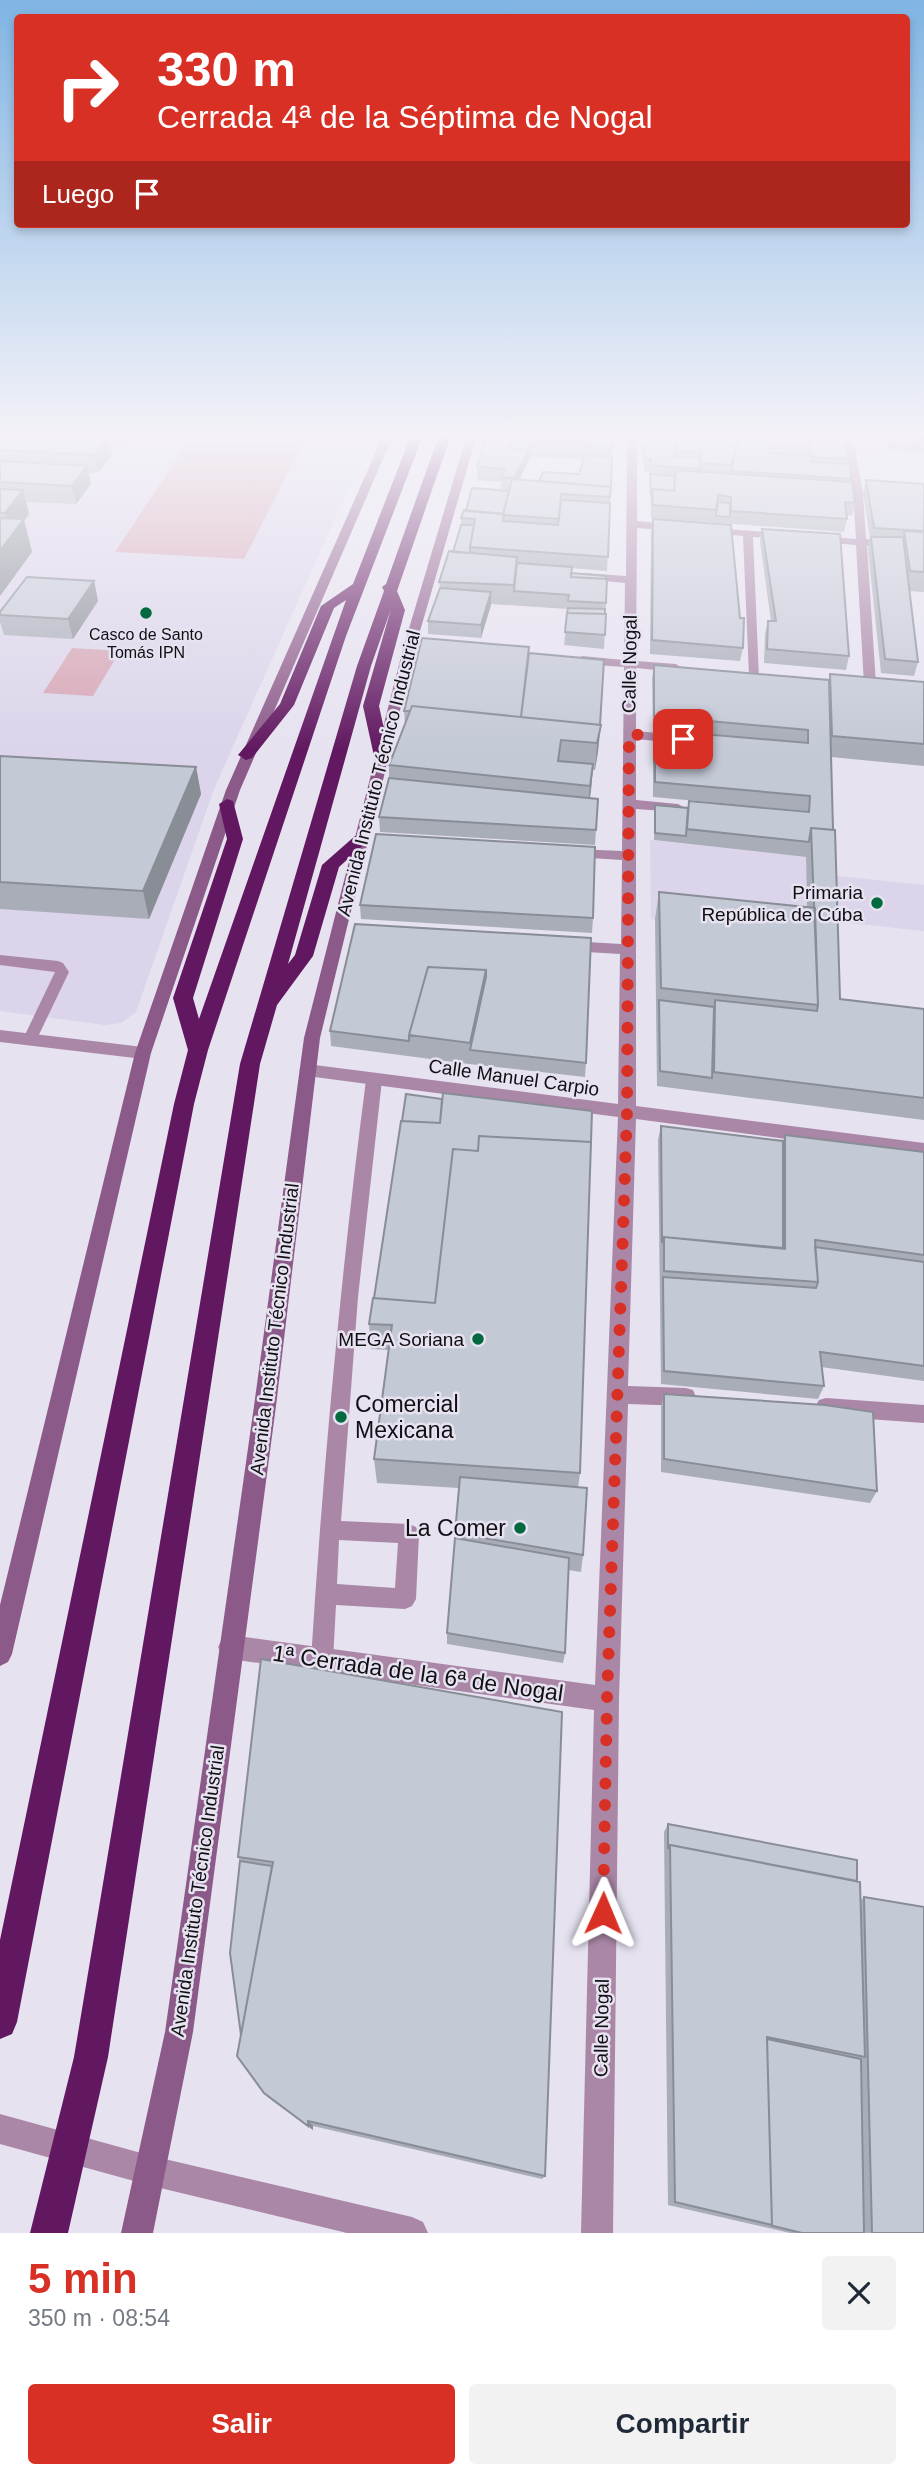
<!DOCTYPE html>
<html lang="es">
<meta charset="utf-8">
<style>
:root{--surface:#fff;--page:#f2f2f3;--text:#1f2937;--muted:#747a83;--accent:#d93025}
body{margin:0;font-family:Arial,sans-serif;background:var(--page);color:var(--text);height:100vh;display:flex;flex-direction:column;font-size:26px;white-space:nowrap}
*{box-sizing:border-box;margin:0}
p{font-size:23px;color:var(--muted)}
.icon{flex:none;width:38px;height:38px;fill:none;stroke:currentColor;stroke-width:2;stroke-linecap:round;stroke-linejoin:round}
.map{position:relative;height:2233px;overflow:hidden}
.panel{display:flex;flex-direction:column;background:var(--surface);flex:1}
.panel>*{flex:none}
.banner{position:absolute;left:14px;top:14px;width:896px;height:214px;border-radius:7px;box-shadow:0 4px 10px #0003;background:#d93025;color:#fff;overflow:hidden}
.pin{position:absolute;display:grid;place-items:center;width:60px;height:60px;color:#fff;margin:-30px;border-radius:14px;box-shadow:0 4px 10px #0006}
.me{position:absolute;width:77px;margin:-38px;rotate:1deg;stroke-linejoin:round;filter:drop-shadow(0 0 5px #0008)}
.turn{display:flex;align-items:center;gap:24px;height:147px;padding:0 28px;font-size:32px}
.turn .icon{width:91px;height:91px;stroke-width:2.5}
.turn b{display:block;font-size:49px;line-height:60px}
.then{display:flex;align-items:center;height:66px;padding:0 28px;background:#0003;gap:14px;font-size:26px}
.round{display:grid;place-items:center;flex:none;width:74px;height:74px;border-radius:7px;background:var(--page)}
.headline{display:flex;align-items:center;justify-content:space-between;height:119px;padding:0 28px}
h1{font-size:42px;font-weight:600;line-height:52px;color:var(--accent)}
.cta{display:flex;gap:14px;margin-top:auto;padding:14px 28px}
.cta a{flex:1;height:80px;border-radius:7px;background:var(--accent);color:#fff;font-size:28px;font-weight:600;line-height:80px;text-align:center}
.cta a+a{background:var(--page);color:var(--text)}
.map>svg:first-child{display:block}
.built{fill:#dbd4ea}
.green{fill:#d6a4b4}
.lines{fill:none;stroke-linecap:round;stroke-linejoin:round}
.service{fill:#aa87a7;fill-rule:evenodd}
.minor{fill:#aa87a7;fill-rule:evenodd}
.tertiary{fill:#aa87a7;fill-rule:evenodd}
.secondary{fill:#8c5a89;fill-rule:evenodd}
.motorway{fill:#611860;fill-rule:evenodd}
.wall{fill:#a9adb8;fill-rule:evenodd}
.shaded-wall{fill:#898d96}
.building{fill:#c4c9d6;stroke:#898d96;stroke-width:2}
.route{stroke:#d93025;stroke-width:12;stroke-dasharray:0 21.6}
.poi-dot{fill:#03693f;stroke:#e6e2f0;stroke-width:2.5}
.labels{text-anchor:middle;stroke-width:5;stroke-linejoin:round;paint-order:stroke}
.far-poi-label{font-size:16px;fill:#110f14;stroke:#e6e2f0}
.street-label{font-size:19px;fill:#110f14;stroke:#e6e2f0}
.poi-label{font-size:19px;fill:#110f14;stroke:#e6e2f0;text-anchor:end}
.near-poi-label{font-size:23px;fill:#110f14;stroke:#e6e2f0;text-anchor:start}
.near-street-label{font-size:23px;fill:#110f14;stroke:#e6e2f0}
</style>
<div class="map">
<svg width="924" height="2233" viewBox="0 0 924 2233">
<rect width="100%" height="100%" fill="#e6e2f0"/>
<path class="built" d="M0,438h371l-157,351 -78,223 -15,11 -16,2 -105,-14z
M650,840l156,17 2,79 -157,-17z
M830,875l94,10v46l-93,-10z"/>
<path class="green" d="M190,439l112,6 -58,114 -129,-7z
M72,648l48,3 -27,45 -50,-3z"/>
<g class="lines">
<path class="service" d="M0,955l58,6 5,2 6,9 -34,71 -5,1 -7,-5 32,-67 -55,-7z
M374,1074l8,6 -24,217 -17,224 68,3 7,3 3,7 -3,65 -4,7 -7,3 -69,-4 -3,55 -3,8 -8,3 -8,-3 -3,-8c12,-193 30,-387 55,-580zM339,1540l59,3 -3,45 -58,-4z"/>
<path class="minor" d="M627,438h10v83l39,4 5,3 -5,3 -39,-3 -1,133 40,3 6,4 -6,4 -40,-4v63l41,4 6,4 -6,4 -41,-4v61l42,4 7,4 -7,4 -42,-3v297l288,37v14l-288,-38 -8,267 58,2 7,2 3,7 -3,7 -7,2 -58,-2 -9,295 -6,534h-32l13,-523 -364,-51 -8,-4 -4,-8 4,-8 8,-4 365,50 23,-568 -311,-41 -8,-6 8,-6 311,40 2,-150 -50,-3 -8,-5 8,-5 51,3 1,-84 -48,-3 -7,-4 7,-4 48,2 2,-184 -42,-3 -6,-4 6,-4 42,4 1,-77 -42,-4 -5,-3 5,-3 43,3z
M844,438h9l10,55 3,46 58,5v6l-57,-4 9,138 -6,4 -6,-4 -8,-139 -37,-3 -5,-3 5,-3 37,3 -3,-46z
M711,528l73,5 5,3 -5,3 -31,-2 6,141 -10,-3 -6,-139 -36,-3v-4z
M0,1030l143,17 8,6 -8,6 -143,-17z
M826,1398l98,7v18l-98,-7 -7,-2 -4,-7 4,-7z
M152,2156l260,61 11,5 5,11h-81l-195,-47 -11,-4 -4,-11 4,-11z"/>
<path class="tertiary" d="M0,2114l152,42 11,4 4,11 -4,11 -11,4 -152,-42z"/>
<path class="secondary" d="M382,438h10l-152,352 -89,263 -139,601 -4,8 -8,4v-61l135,-552 91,-263z
M466,438h10l-60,207 -96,393 -44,368 -83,626 -40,201h-32l44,-201 89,-626 50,-368 100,-393z"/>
<path class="motorway" d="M410,438h12l-76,198 -138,414 -14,54 -177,918 -5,12 -12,5v-99l174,-836 14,-54 -15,-52 54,-159 -8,-35 8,-5 6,2 10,38 -50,159 6,21 147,-419 -12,8 -40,97 -42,53 -6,2 -8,-5 42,-51 41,-98 32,-22z
M438,438h12l-53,153 8,19 -26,96 11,50 -8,5 -8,-5 -11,-50 28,-97 -20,57 -83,298 7,-9 27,-90 33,-29h12l2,4 -30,27 -26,89 -36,49 -17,59 -152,993 -40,176h-38l44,-176 166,-993 117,-398 27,-75 -2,-4 4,-3z"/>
</g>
<path class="wall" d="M0,438h125l-5,6h-10l2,11 -14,18h-9l2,11 -15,20 -50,-2 3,12 -5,6 8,32 -32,44z
M486,438h127l-6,133 -36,-3v9l35,26 -2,46 -40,-4 4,-36 -77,-5 -10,34 -53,-4v-13l12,-33 -1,-6 14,-30 8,-27v-7l5,-7 43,-20v-1l-8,-1v-7l-24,-2v-13zM531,455v2l53,2 -5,15 -40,7 -20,-1z
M639,438h134l-3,15 2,1 2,-16h70l5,21 -1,5 3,15 -1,3 5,21 -3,13 -5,-1v4l-3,13 -193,-14 -1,-46 -5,-1z
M886,438h38v15l-34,-2z
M866,480l58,4v108l-15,-1 9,71 -4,14 -33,-3 -13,-123 2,-12 -7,-45z
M653,519l90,129 -3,13 -90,-7 1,-123z
M762,529l87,127 -3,14 -82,-7 1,-29 3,-13h3l-11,-79z
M94,581l4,20 -25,38 -69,-4 -4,-13v-10z
M529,654l75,6 -6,91 -3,19h-2l-3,28 8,1 -3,46 -215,-13 -1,-15 10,-39v-13l16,-40 -1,-14z
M654,665l175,15 1,-6 94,8v84l-93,-9 9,242 84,10v111l-267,-34 -2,-167 4,-27 148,16 -1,-53v2l-152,-17 1,-35 33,3 1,-7 118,11v-1l-154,-14v-53l2,-14h-2l-1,-51z
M0,756l196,11 5,27 -52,125 -149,-10z
M360,905l233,13 -1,15 -231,-14z
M355,924l231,139 -1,14 -116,-13 -138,-18 -1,-15z
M661,1126l122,15 2,-6 139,17v229l-103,-14 3,19 -6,13 -157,-15 -3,-244z
M374,1298l206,175 -2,15 5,67 -2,17 -13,-2 -3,83 -2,10 -116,-19v-11l12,-145 -82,-5 -3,-24 14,-109 -17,-1 -2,-25z
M664,1394l213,97 -7,12 -209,-31v-65z
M261,1659l284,517 -3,3 -229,-53v4l-43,-31 -6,-6 -23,-58 -1,-174 -2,-4z
M668,1824l189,57 4,19 3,-3 60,336h-134l-122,-28 -4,-373z"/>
<path class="shaded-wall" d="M108,438l4,17 -14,18 -4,-18z
M119,438h6l-5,6z
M531,449v6l-3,7 -14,28v-12l15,-28z
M87,466l4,18 -15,20 -4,-18z
M23,490l6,24 -5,6 8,32 -32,44v-45l11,-14 -6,-24z
M94,581l4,20 -25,38 -5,-20z
M491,592v13l-10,33v-13z
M601,725l-3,26 -3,19 2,-27z
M593,764l-2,27 -4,22 3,-27z
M196,767l5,27 -52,125 -6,-28z
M486,970v22l-16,58v-7z
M308,2121l5,5v4l-5,-4z"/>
<path class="building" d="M0,438h108l-14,17 -94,-5z
M486,438h31h-5l-5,11 22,1 -15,28 -13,-1 4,-8 -28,-2z
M532,438h81v10l-22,-2v-4l-60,-2z
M642,438h35l-3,18 27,2 -1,11 -49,-4v-6h-5z
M677,438h47l14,1 -7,26 -31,-2 1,-10 -26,-2z
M724,438h49l-3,15 40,3v-13l1,-5h33l5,21 -38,-2v5l39,2 1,15 -120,-8 7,-32z
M889,438h23l3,8 -24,-2z
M916,438h8v2h-7z
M511,444l20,1 -3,11 1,-6 -20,-1z
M585,455l27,2 -1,30 -72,-6 4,-9 36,2z
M0,461l87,5 -15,20 -72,-4z
M676,470l176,12 3,21 -10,-1 2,17 -116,-8v-14l-13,-2 -1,15 -64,-5 -1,-16 22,2z
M650,474l25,2 -1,15 -22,-2 -1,6z
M512,479l99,8 -1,10 -49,-3 -2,25 -56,-4z
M866,480l58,4v47l-50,-3z
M472,488l37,3 -6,23 -37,-3z
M0,489l23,1 -18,23h-5z
M561,500l49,3 -2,54 -138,-10 5,-28 -14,-1 3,-8 40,4 -1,7 55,4z
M717,502l13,1v14l-14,-1z
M0,518l24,1 -24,32z
M653,519l78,6 9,93h4l-1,30 -91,-8z
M461,525h13l-4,22v6l-17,-1z
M762,529l78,5 9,122 -82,-7 1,-28h8z
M904,531l20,1v40l-14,-1z
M871,537h32l15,125 -33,-3z
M449,551l68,6 -3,28 -75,-3z
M517,563l55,4 -1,10 36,2 -1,24 -38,-2 1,-6 -55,-4z
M571,573l35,3v3l-35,-2z
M27,577l67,4 -26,38 -68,-4v-3z
M440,588l51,4 -10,33 -53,-4z
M568,608l37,1v5l-38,-1z
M567,613l39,1 -1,21 -40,-3z
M422,638l107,9 -8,70 -109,-11 -2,5h-6z
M529,653l75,7 -4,65 -79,-8z
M654,665l175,15 4,150 -22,-2 -2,14 -122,-13 2,-28 120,11 1,-16 -155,-14v-26l38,3 1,-13 -40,-3 1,-13 153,13v-13l-154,-14z
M830,674l94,8v62l-92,-8z
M412,706l189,19 -4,18 -36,-3 -3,21 35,3 -3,22 -201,-21z
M654,750l39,3v6l-38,-3 -1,7z
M0,756l196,11 -53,124 -143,-9z
M389,778l209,21 -2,31 -217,-13z
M655,805l33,3 -2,28 -31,-3z
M811,828l24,2 5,169 84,10v89l-210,-26 1,-72 102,11 1,-6z
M376,834l219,13 -2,71 -233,-13z
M659,892l156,16 3,97 -157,-17z
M355,924l236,14 -5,125 -116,-13 16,-73v-7l-58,-3 -19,68v6l-79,-10z
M428,967l58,3 -16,73 -61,-8z
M659,1000l55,7 -2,71 -52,-7z
M443,1093l149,18 -1,31 -112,-6 -1,15 -25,-2 -18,154 -61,-5 27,-177 39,2z
M406,1094l36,5 -2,24 -38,-2z
M661,1126l122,15v107l-119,-11 -2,6z
M785,1135l139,17v103l-109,-15 3,42 -154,-11v-34l121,12z
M479,1136l112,6 -11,331 -206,-14 18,-134 -23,-1 4,-26 62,5 18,-154 25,2z
M815,1247l109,15v104l-104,-14 4,34 -160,-15 -1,-94 153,11 2,-6z
M664,1394l161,11 48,7 4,79 -213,-32z
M460,1477l127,11 -4,67 -128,-22z
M455,1538l114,20 -4,95 -118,-20z
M261,1659l301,53 -17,464 -237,-55v5l-44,-33 -27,-37 36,-194 -35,-5z
M668,1824l189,36v21l-187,-36 -2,4z
M670,1845l190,37 5,175 -98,-20 5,188 -97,-23z
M240,1861l32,5 -31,169 -11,-82z
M864,1897l60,10v326h-52z
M767,2039l94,20 3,174h-62l-33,-8h3z"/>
<linearGradient id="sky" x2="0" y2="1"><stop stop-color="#80b4e3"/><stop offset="0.58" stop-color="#f4f2f8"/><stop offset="1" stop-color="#f4f2f8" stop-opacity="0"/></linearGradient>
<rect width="924" height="750" fill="url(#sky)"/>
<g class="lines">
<path class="route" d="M603,1913l4,-214 20,-586 2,-379 54,5"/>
</g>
<g class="poi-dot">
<circle cx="146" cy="613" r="7"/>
<circle cx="877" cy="903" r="7"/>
<circle cx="478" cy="1339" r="7"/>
<circle cx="341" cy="1417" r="7"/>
<circle cx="520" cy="1528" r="7"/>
</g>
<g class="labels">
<g class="far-poi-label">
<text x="146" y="640">Casco de Santo<tspan x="146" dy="18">Tomás IPN</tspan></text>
</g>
<g class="street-label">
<text transform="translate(629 664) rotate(-89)" y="7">Calle Nogal</text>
<text transform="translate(378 773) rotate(-76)" y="7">Avenida Instituto Técnico Industrial</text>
<text transform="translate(514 1077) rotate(8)" y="7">Calle Manuel Carpio</text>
<text transform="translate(274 1329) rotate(-83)" y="7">Avenida Instituto Técnico Industrial</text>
<text transform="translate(197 1891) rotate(-82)" y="7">Avenida Instituto Técnico Industrial</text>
<text transform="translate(601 2028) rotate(-89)" y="7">Calle Nogal</text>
</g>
<g class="poi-label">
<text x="863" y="899">Primaria<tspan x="863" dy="22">República de Cúba</tspan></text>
<text x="464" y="1346">MEGA Soriana</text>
</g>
<g class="near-poi-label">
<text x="355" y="1412">Comercial<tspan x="355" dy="26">Mexicana</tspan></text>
<text x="506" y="1536" text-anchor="end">La Comer</text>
</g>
<g class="near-street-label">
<text transform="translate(418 1673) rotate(8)" y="8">1ª Cerrada de la 6ª de Nogal</text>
</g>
</g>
</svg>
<div class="pin" style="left:683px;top:739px;background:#d93025"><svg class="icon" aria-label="arrive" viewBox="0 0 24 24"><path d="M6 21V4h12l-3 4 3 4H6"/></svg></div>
<svg class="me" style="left:603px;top:1913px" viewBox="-20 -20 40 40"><path d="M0-17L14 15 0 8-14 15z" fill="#d93025" stroke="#fff" stroke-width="4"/></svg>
<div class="banner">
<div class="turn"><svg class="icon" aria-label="right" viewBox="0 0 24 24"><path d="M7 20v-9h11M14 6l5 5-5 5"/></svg><div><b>330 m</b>Cerrada 4ª de la Séptima de Nogal</div></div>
<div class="then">Luego<svg class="icon" aria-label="arrive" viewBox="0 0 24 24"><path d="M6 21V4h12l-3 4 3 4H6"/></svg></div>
</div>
</div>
<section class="panel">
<div class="headline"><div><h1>5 min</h1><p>350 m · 08:54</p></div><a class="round"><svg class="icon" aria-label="close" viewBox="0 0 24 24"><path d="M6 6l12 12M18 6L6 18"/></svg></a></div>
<div class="cta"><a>Salir</a><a>Compartir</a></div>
</section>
